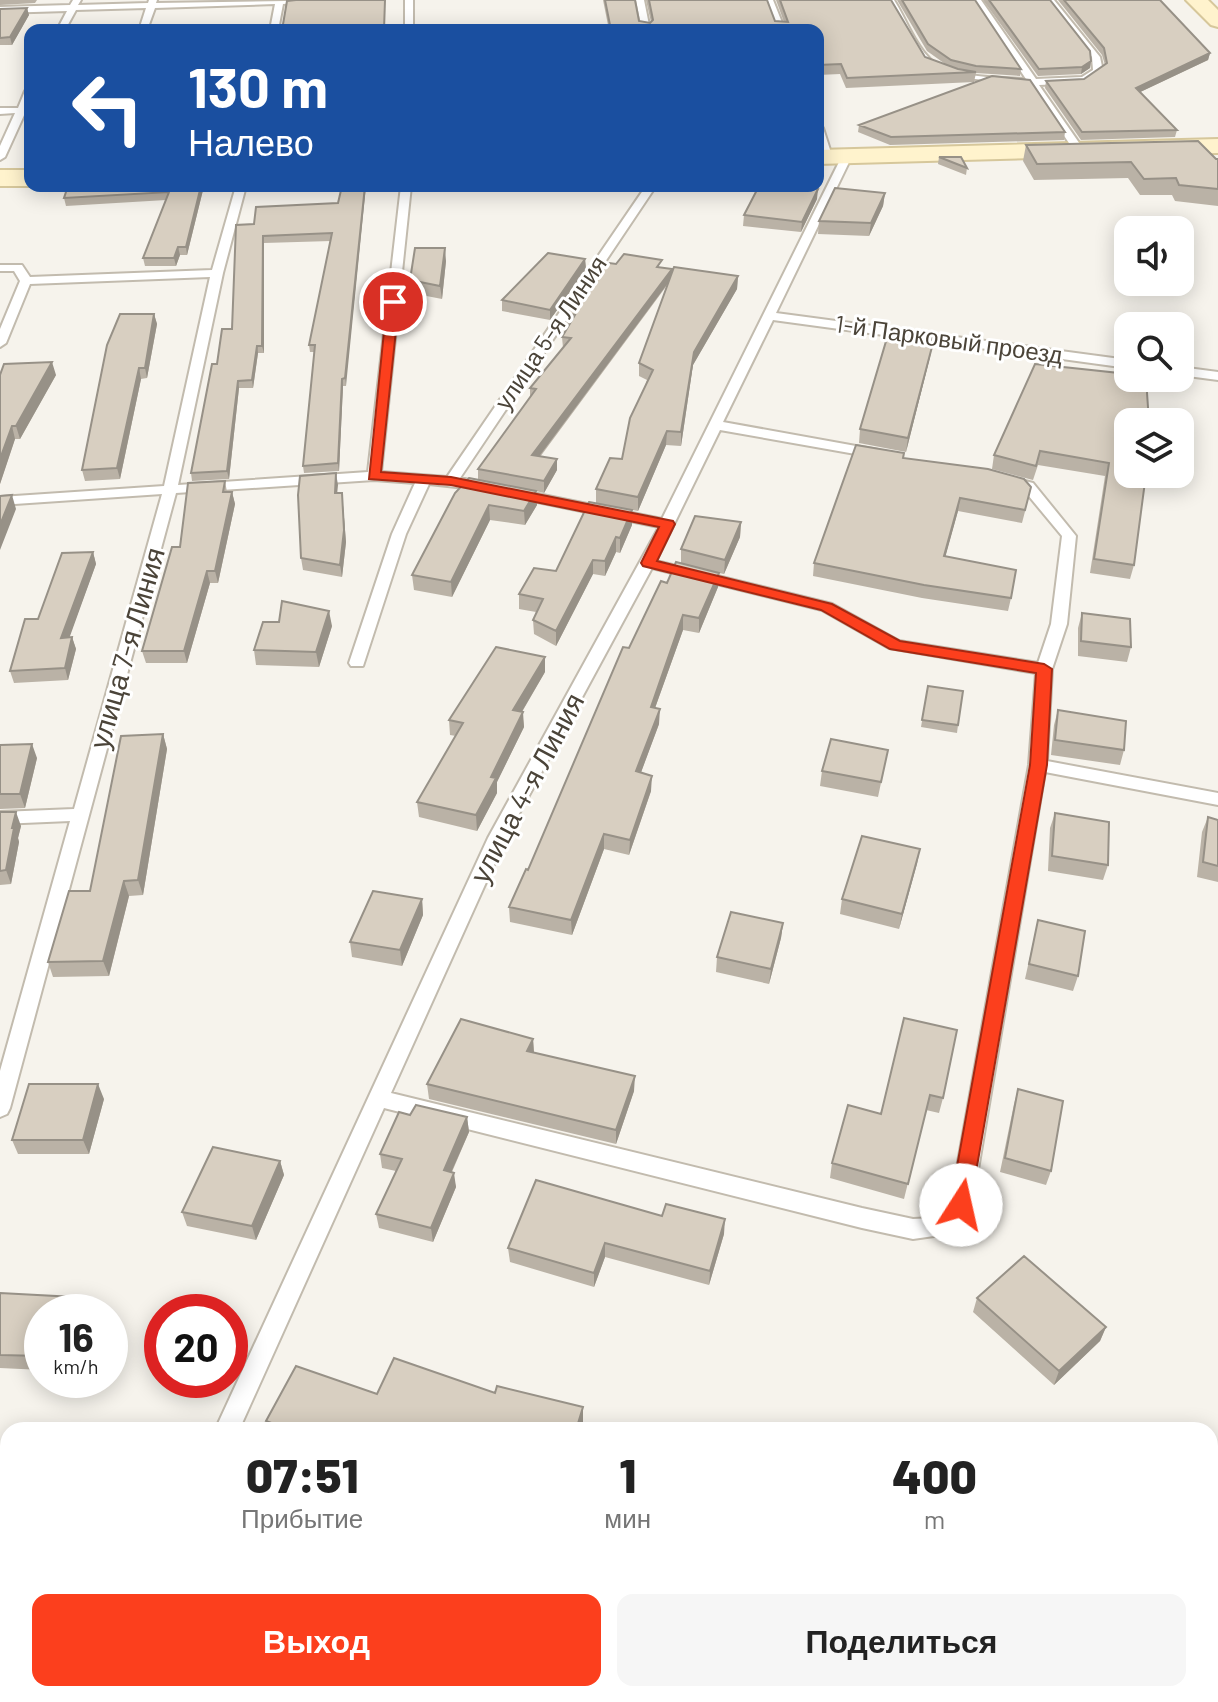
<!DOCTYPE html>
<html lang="ru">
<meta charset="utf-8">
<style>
:root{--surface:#fff;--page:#f6f6f6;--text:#222;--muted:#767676;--accent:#fc3f1d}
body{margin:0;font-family:Barlow,sans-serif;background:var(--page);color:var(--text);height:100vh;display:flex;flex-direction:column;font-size:30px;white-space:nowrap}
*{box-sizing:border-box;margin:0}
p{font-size:26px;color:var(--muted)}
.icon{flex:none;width:44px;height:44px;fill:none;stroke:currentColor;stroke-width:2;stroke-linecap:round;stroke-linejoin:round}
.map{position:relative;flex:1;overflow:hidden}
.sheet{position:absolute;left:0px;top:1422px;width:1218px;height:280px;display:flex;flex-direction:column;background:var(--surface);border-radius:24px 24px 0 0;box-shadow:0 4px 20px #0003}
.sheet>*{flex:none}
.guide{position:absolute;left:24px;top:24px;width:800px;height:168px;border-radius:16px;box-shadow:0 4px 20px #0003;background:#1a4fa0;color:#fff;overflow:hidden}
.buttons{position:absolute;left:1114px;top:216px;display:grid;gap:16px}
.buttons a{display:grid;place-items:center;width:80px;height:80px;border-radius:16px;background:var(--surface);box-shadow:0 4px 20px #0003;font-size:40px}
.speed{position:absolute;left:24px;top:1294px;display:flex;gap:16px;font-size:40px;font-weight:700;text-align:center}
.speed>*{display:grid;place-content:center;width:104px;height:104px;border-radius:50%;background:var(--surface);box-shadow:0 4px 20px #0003;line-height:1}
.speed small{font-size:20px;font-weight:400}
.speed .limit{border:12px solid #d22;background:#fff;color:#111}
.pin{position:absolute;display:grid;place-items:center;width:68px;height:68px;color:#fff;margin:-34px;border:4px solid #fff;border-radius:50%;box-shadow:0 2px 8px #0007}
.me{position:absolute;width:88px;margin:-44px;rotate:10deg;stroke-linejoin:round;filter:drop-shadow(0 0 6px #0008)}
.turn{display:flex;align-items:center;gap:28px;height:168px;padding:0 32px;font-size:36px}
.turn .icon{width:104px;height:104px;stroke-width:2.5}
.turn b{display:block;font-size:56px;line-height:68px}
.eta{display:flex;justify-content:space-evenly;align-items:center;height:136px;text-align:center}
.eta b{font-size:48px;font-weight:800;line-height:56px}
.cta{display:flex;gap:16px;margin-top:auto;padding:16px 32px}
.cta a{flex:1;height:92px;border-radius:16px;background:var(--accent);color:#fff;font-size:32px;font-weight:800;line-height:92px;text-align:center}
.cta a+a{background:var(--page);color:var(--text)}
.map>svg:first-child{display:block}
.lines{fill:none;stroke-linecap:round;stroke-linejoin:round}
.lane-casing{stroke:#c2bbae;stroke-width:4}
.secondary-casing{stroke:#d6c79b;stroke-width:4}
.lane{fill:#fff;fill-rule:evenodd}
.secondary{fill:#fff3cd;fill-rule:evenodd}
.wall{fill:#bab2a6}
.shaded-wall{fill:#979187}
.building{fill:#d8cfc1;stroke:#979187;stroke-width:2}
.route{fill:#fc3f1d;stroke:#a42913;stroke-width:2}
.labels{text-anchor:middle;stroke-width:6;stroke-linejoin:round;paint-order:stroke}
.far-street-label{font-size:24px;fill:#4b4439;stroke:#fff}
.street-label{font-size:28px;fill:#4b4439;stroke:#fff}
</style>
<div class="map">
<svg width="1218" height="1702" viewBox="0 0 1218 1702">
<rect width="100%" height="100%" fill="#f6f3ec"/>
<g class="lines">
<defs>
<path id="lane" d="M73,0h8l-3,5 70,-2 1,-3h8l-1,3 191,-3 -64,4 -5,26h-8l5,-26 -120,4 -8,22h-8l7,-22 -70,2 -11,20h-8l10,-19 -67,2v-6l70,-2z
M405,0h8v30h-8z
M636,0h8l6,30h-8z
M765,0h8l12,30h-8z
M886,0h8c12,19 20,43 36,59 17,19 71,19 96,20l-53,-79h8l55,79 46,-2 11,-7 -1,-13 -46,-57h8l46,57 3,14 -21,12 -43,2 45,65 -1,2h-8l-45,-67 -73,-8 -31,-11z
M30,88l-3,19h3v6h-5l-20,44 -5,3v-14l15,-33 -15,1v-6h18l7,-17z
M818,125l5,3 10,31 -9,-2 -6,-16z
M847,153l5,3 -76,157 352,47v8l-355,-48 -50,102 155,28 7,4 -7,4 -158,-28 -64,131 176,43 67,37 139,22 13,-39 11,-88 -39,-47 -21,-8 7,-4 24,6 43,53 -9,88 -15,45 -5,92 171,32v12l-173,-33 -73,433 -24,29 -35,5 -51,-11 -478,-120 -145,322h-24l273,-592 171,-311 -146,-30 -7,-4 7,-4 149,30 180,-363zM652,568l170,42 67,38 147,25 -7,92 -78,436 -17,17 -21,1 -51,-11 -471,-115 115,-255z
M236,186h10l-23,87 -45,212 190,-13 33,-286h10l-30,286 66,5 199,-291h10l-196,292 33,7v6l-64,-7 -23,50 -43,132h-12l-2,-3 43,-129 23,-51 -41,-3 -198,13 -166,615 -3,6 -7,3v-46l70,-250 -70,3v-12l74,-3 88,-315 -162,11v-8l164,-11 46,-209 -180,7 -24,59 -6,4v-18l20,-48 -6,-10h-14v-6h22l8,12 182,-7z
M1180,367l38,5v8l-38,-5z
M103,1694h28l-3,8h-28z
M952,1694h53l3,8h-52z"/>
<path id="secondary" d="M1186,0h22l10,10v17l-7,-2z
M1218,139v14l-400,11v-14z
M0,170h30v16h-30z"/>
</defs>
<use href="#lane" class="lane-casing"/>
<use href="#secondary" class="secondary-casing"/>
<use href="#lane" class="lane"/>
<use href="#secondary" class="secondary"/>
</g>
<path class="wall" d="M0,0h37l-2,3 -35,2z
M603,0h32l4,21 11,2 1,-1 -5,-22h121l8,21 9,1 -8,-22h115l34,57 23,9 -21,-15 -30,-51h78l46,69 -1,7 -44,-3 -2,9 -128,6 -6,-14 -22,1v-45h-209z
M983,0h67l41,61 -1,7 -9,6 -43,2z
M1058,0h102l50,53 -2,7 -68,32 37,38 -2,7 -94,3 -36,-52 1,-7 38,-2 21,-14 -3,-10z
M27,8l2,7 -17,30h-12v-36z
M859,125l206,7 -1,8 -174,5 -32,-13z
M1026,145l192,14v47l-43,-5 -3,-6h-32l-12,-17 -94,2 -11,-19z
M939,157l28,11 -1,7 -28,-11z
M204,186l-17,69h-7l-4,11h-31l-2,-8 23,-58 -100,6 -2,-8z
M885,193l-2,13 -14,30 -51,-2 1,-13z
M817,199l-16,33 -58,-6 1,-11z
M338,203l8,183h-3l-4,85 -35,2 -1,-7 11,-114h-4l-1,-7 22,-104 -67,2v110h-6l-5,35h-14l-10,91 -37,2 -1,-8 26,-109 15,-35 22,-105z
M585,259l1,10 -36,51 -48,-9v-11z
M446,261l-4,38 -31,-6 -1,-13z
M616,264l56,5 -1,6 67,1 -1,13 -44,76 -12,81 -15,-1 -28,66 -42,-8v-14l26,-30 25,-79 -8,-4v-13l29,-79 -128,173 17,2v11l-13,23 -8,-2 1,14 -12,20 -35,-5 -38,77 -38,-7 -2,-15 66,-96v-10l52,-72v-9l33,-40 -1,-11 7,-13h-2v-11z
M154,314l3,10 -10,54 -6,1 -21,100 -35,2 -3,-11z
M932,337l-2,20 -24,95 -47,-9 1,-14 37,-89z
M1128,374l6,191 -4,14 -40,-6 15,-97 -67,-11 -5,15 -41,-11 2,-14z
M0,375h56l-36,64h-5l-15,45z
M904,458l124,42 -6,23 -64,-12 -13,46 66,41 -3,13 -86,-13 -109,-22 1,-13z
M336,473l1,20h5l4,49 -4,35 -39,-7 -2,-12z
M225,481l2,11h5l3,12 -17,79h-8l-23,80h-41l-4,-12 38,-104z
M632,510v15l-12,28 -4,-1 -11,24 -12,-2 -37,72 -22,-12 -1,-14 3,-8 -17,-3v-15l37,-23z
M741,522l-1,15 -16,37 -5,-1 -1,14 -19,46 -16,-3 -28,78 4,16 -18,48 10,19 -22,64 -25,-6 -32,86 -62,-13 -1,-15 19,-37 101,-222 38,-65 14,-20v-14z
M93,552l3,12 -27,73h3l4,12 -8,31 -54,3 -4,-12 28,-52z
M1082,613l49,34 -4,15 -49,-6v-28z
M332,626l-13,41 -63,-2 -2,-15z
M545,672l-23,40 2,15 -27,55v11l-20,38 -58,-14 -2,-15 39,-66 -6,-1 -1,-15z
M928,686l30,39 -1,8 -36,-6z
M1058,710l66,40 -4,15 -69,-10 3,-30z
M163,734l4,15 -24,146 -14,1 -20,80 -56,1 -5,-15 42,-71z
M0,745l37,13 -12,50 -25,1z
M888,750l-10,47 -58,-11 2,-15z
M0,812l21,14 -3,12 1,4 -8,42 -11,1z
M1055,813l53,52 -5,15 -55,-9 2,-43z
M1208,817l10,3v62l-21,-5 5,-45z
M920,849l-21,80 -59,-15 2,-15z
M422,899l1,16 -21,51 -50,-9 -2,-15z
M1038,920l40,56 -5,15 -48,-12z
M783,923l-2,15 -12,46 -53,-12 1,-15z
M904,1018l39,80 -4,15 -13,-3 -22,89 -74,-21 2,-15 49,-49z
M533,1039l1,13 100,39 -18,53 -187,-45 -2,-15z
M1018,1089l33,82 -5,14 -46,-13 14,-68z
M104,1099l-15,55h-71l-6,-14z
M410,1115l57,2 2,15 -17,40 4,15 -23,55 -54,-14 -3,-14 20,-43 -14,-3 -2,-14z
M280,1161l4,14 -28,65 -69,-14 -5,-14z
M724,1234l-15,51 -104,-28 -11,30 -84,-25 -2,-14z
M0,1293l81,18 -39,1v58l-42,-2z
M977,1298l129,29 -6,14 -46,44 -81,-73z
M377,1394l206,31 -1,5h-313l-3,-9z"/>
<path class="shaded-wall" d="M27,8l2,7 -17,30 -2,-8z
M1210,53l-2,7 -74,35 2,-7z
M1091,61l-1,7 -9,6 1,-7z
M201,186h3l-17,69 -1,-8z
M365,186h1l-20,200 -1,-8z
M818,189l-1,10 -16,33 1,-10z
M885,193l-2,13 -14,30 2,-13z
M263,236l1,7v110l-2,-7z
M178,247l2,8 -4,11 -2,-8z
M445,248l1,13 -4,38 -2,-13z
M585,259l1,10 -36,51v-10z
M672,269l-1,10 -139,187v-11z
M738,276l-1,13 -44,76 -12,81v-14l13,-80z
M154,314l3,10 -10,54 -2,-10z
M933,343l-3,14 -24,95 2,-14z
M257,346l1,7 -5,35 -1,-8z
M52,362l4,13 -36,64 -4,-13z
M139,368l2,11 -21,100 -3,-11z
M342,379l1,7 -4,85 -1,-8z
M238,381l1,7 -10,91 -2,-8z
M12,426l3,13 -15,45v-25z
M667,431l-1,14 -28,66v-14z
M557,459v11l-13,23v-12z
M336,473l2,12 -2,20 -1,-12z
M536,491l1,14 -12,20 -1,-14z
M232,492l3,12 -17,79 -3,-12z
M342,493l4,49 -4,35 -2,-12z
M12,495l4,14 -16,41v-25z
M960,498l-2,13 -16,58 2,-13z
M489,505l1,15 -38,77 -1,-15z
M632,510v15l-12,28v-15z
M741,522l-1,15 -16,37 1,-14z
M616,537v15l-11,24v-15z
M93,552l3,12 -31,86 -4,-12z
M593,560v14l-37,72v-15z
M207,571l3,12 -23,80 -3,-12z
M719,573l-1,14 -19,46v-15z
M329,611l3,15 -13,41 -3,-15z
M683,615v15l-33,92 1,-15z
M72,637l4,12 -8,31 -3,-12z
M545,657v15l-31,53 -1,-15z
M660,709l-1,15 -23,62v-15z
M523,712l1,15 -27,55v11l-20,38 -1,-16 15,-38z
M163,734l4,15 -24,146 -5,-15z
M32,744l5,14 -12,50 -5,-14z
M652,776l-1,15 -22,64 1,-15z
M16,812l5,14 -3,12 1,4 -8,42 -5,-14 6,-42z
M604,834v15l-32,86 -1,-15z
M920,849l-3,15 -18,65 3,-15z
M124,881l5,15 -20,80 -6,-15z
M422,899l1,16 -21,51 -2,-16z
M783,923l-2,15 -12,46 2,-15z
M533,1039l1,15 -7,-3z
M635,1076l-1,15 -18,53v-14z
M98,1084l6,15 -15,55 -6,-14z
M467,1117l2,15 -23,52 -2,-14z
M280,1161l4,14 -28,65 -4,-14z
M454,1173l2,14 -23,55 -2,-14z
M725,1219l-1,15 -15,51 1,-14z
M605,1243v14l-11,30v-14z
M74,1297l7,14v1h-11z
M1106,1327l-6,14 -46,44 5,-14z
M583,1407v18l-1,5h-6z
M54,1694h11l-2,8h-11z"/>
<path class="building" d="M296,0h89l-1,30h-102l5,-29z
M605,0h30l4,21 11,2 3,-3 -4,-20h118l8,21 13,1 -8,-22h111l34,57 33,12 18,3 -129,6 -6,-14 -23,1v-35h-207z
M902,0h73l46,69 -45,-3 -25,-6 -23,-16z
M989,0h61l40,51 1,10 -9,6 -43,2z
M1064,0h96l50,53 -74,35 41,42 -95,2 -36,-51 38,-2 23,-16 -3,-15z
M27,8l-17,29 -10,1v-29z
M992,76l38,4 35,52 -174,5 -32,-12z
M1198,141l18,18h2v30l-39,-4 -3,-7 -32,1 -13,-17 -94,2 -11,-19z
M939,157h22l6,11z
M68,186h133l-15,61h-8l-4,11h-31l26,-66 -105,6z
M342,186h23l-20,192 -3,1 -4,84 -35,3 12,-121h-6l23,-112 -69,3 -1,110h-5l-5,34 -14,1 -11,90 -36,2 21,-109h5l5,-35h10l4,-104 18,-1 2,-17 82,-4z
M759,186h27l32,3 -16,33 -58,-7z
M835,188l50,5 -14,30 -52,-2z
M415,248h30l-5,38 -30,-6z
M548,253l37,6 -35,51 -48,-10z
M624,254l38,6 -5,7 15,2 -140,186 25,4 -13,22 -66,-12 58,-80 -6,-1 41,-50 -9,-1 13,-22 -8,-2 35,-51 14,2z
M674,267l64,9 -44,76 -13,80 -14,-1 -29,66 -42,-8 14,-31 12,1 8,-41 23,-48 -14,-7z
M120,314h34l-9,54h-6l-22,100 -35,2 25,-125z
M900,332l32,5 -2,6h3l-25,95 -48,-9 27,-91 10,2z
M52,362l-36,64h-4l-12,33v-84l4,-11z
M1035,364l93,10v4h18l3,44h-21v52h18l-12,91 -40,-6 15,-96 -69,-12 -4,15 -42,-11z
M856,445l48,8 -1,5 85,11 36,10 7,8 -6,23 -65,-12 -16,58 72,14 -5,28 -87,-13 -110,-22z
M336,473l-1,20h7l2,37 -4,35 -39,-7 -3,-63 2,-19z
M469,478l67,13 -12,20 -35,-6 -38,77 -39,-7 43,-82z
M225,481l-2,11h9l-17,79h-8l-23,80h-42l30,-104h8l8,-64z
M12,495l-12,30v-29z
M589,502l43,8 -12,28 -4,-1 -11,24 -12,-1 -37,71 -23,-11 10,-21 -24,-5 15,-26 22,3z
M695,516l46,6 -16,38 -44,-11z
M93,552l-32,86 11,-1 -7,31 -55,3 15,-52h13l24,-66z
M676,562l43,11 -20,45 -16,-3 -32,92 9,2 -24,62 16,5 -22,64 -26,-6 -33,86 -62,-13 17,-38 2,1 95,-223 6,1 32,-67 6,2z
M282,601l47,10 -13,41 -62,-2 9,-28h16z
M1082,613l48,6 1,28 -50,-6z
M496,647l49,10 -32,53 10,2 -32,65 5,1 -20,37 -59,-13 46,-79 -14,-3z
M928,686l35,5 -5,34 -36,-5z
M1058,710l68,11 -2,29 -69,-10z
M163,734l-25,146 -14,1 -21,80 -55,1 21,-71h21l31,-155z
M831,739l57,11 -7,32 -59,-11z
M32,744l-12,50h-20v-49z
M0,812h16l-4,16h2l-8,42 -6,1z
M1055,813l54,9 -1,43 -56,-9z
M1208,817l10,3v46l-15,-4z
M862,836l58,13 -18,65 -60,-15z
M373,891l49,8 -22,51 -50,-8z
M731,912l52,11 -12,46 -54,-12z
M1038,920l47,11 -7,45 -49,-12z
M904,1018l53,12 -14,68 -13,-3 -22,89 -76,-21 16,-58 33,9z
M461,1019l72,20 -6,12 108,25 -19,54 -189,-46z
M29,1084h69l-15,56h-71z
M1018,1089l45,12 -12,70 -46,-13z
M416,1105l51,12 -23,53 10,3 -23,55 -55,-14 26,-55 -22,-5 19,-42 11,3z
M213,1147l67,14 -28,65 -70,-14z
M536,1180l126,36 4,-12 59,15 -15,52 -105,-28 -11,30 -86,-25z
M1024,1256l82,71 -47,44 -82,-73z
M0,1293l74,4 -4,15h-28v44l-42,-1z
M394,1358l101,35 2,-7 86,21 -7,23h-286l-24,-9 30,-55 81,28z
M0,1645h8v49h46l-2,8h-52z
M485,1694h82l1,8h-83z"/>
<path class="route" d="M393,298l6,4 -18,170 70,5 222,44 2,3 -18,37 175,43 68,37 144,23 8,5 -5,96 -78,447 -8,3 -8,-3 -3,-7 80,-440 6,-92 -146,-24 -69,-39 -178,-44 -2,-3 18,-36 -208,-42 -82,-6 18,-177z"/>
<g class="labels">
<g class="far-street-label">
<text transform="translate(551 333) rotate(-56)" y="8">улица 5-я Линия</text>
<text transform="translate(949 340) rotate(8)" y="8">1-й Парковый проезд</text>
</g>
<g class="street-label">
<text transform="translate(127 648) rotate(-74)" y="10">улица 7-я Линия</text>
<text transform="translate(527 788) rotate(-62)" y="10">улица 4-я Линия</text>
</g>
</g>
</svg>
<div class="buttons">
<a><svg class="icon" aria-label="sound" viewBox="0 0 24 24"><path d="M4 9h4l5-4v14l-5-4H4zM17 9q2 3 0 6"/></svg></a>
<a><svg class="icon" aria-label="search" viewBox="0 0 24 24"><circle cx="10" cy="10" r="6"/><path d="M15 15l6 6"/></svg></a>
<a><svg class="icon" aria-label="layers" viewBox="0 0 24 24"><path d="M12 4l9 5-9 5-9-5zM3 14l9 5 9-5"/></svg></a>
</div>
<div class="speed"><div>16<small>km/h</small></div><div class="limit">20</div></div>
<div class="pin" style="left:393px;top:302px;background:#d93025"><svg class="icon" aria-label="arrive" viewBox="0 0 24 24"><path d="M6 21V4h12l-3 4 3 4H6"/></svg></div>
<svg class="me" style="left:961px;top:1205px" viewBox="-20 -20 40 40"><circle r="19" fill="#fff"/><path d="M0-13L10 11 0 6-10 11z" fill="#fc3f1d"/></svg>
<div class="guide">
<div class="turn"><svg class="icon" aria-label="left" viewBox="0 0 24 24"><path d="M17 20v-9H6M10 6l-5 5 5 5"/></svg><div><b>130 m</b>Налево</div></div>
</div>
<section class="sheet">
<div class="eta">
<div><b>07:51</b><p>Прибытие</p></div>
<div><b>1</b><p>мин</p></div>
<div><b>400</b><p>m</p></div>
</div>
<div class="cta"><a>Выход</a><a>Поделиться</a></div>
</section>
</div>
